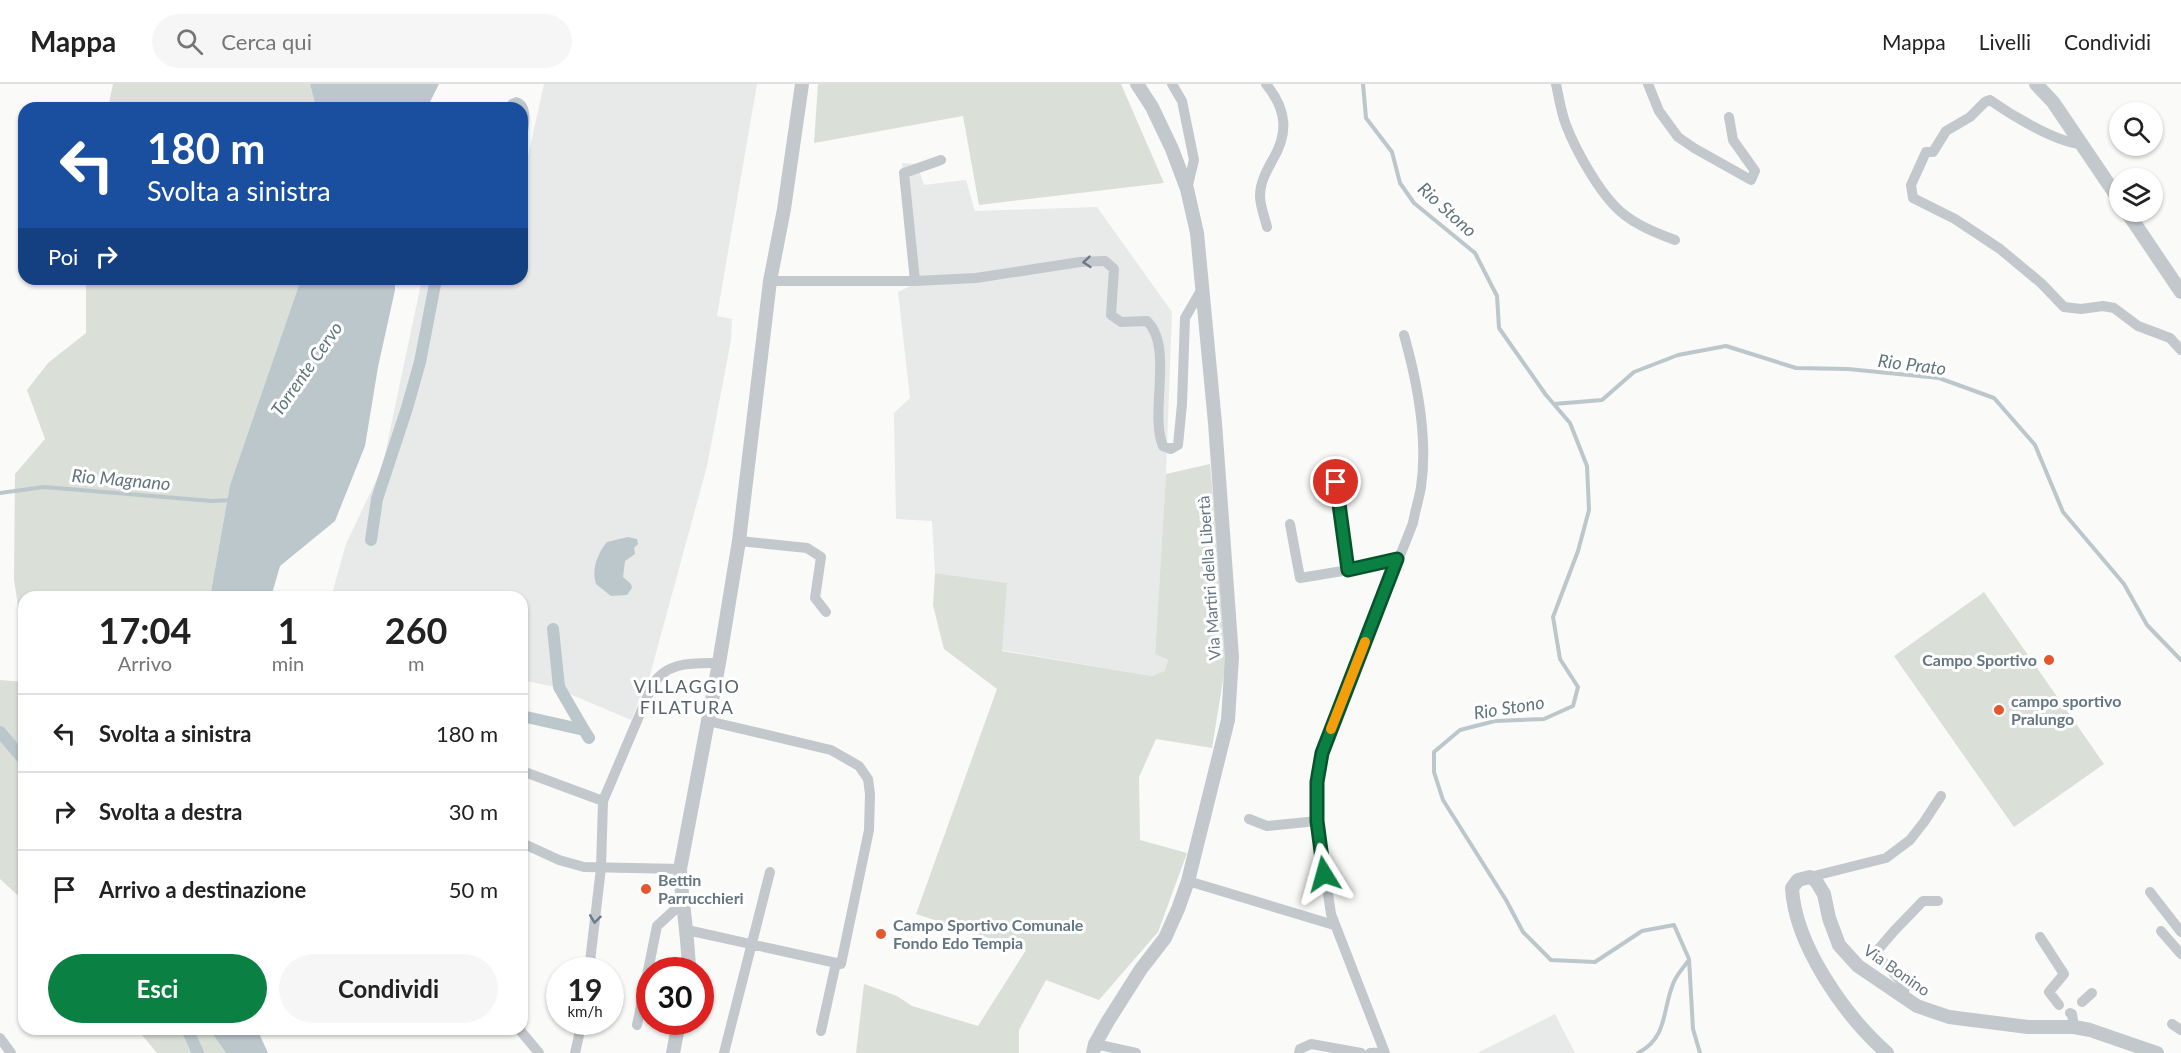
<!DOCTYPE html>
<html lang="it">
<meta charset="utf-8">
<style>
:root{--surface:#fff;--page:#f6f6f6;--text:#222;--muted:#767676;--line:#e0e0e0;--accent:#0b8043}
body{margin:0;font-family:Lato,sans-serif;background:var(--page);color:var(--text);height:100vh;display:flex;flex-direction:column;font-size:22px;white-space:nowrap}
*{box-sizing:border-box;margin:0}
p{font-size:20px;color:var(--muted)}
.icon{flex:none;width:33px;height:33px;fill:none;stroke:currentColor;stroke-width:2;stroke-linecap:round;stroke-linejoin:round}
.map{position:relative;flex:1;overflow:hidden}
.panel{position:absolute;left:18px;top:507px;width:510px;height:444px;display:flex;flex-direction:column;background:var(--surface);border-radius:18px;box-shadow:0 2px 4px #0004}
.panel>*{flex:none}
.banner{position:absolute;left:18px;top:18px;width:510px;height:183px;border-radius:18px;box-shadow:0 2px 4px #0004;background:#1a4fa0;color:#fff;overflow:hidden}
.buttons{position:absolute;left:2109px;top:18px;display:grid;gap:12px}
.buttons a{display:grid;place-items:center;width:54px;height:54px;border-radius:50%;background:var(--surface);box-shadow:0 2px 4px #0004;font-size:30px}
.speed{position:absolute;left:546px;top:873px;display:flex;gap:12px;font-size:30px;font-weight:700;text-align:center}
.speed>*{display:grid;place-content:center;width:78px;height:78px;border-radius:50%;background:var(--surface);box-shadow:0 2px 4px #0004;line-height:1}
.speed small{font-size:15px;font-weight:400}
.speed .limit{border:9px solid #d22;background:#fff;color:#111}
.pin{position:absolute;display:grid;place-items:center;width:51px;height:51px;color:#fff;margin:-26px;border:3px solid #fff;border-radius:50%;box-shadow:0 2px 6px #0007}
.me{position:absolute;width:66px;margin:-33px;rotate:352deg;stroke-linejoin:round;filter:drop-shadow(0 0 4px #0008)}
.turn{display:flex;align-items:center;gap:21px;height:126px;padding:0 30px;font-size:27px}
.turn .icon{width:78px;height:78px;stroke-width:2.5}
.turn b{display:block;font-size:42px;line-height:51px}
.then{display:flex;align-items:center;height:57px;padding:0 30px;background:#0003;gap:12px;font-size:22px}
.eta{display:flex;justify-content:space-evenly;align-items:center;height:102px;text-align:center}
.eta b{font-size:36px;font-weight:700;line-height:42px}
.button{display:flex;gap:12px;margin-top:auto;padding:12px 30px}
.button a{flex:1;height:69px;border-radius:36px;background:var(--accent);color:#fff;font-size:24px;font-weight:700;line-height:69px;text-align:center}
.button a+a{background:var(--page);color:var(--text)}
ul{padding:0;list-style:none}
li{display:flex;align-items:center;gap:18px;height:78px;padding:0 30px;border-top:2px solid var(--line)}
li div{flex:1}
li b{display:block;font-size:22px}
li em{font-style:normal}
header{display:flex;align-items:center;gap:36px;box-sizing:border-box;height:84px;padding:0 30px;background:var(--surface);border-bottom:2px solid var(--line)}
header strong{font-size:28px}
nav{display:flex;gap:33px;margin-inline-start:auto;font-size:21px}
.search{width:420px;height:54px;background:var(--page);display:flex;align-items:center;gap:15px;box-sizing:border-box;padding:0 21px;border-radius:33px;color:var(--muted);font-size:22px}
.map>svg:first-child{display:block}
.built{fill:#e8e9e9}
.green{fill:#dadfd7}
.water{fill:#bbc7cb}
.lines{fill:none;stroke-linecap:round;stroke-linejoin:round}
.stream{stroke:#bbc7cb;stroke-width:4}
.canal{stroke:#bbc7cb;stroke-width:12}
.minor{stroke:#c3c8cc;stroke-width:10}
.tertiary{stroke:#c3c8cc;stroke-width:14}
.oneway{stroke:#6a7a87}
.route-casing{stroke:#07532c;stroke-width:15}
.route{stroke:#0b8043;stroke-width:10}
.slow{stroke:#f59e0b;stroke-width:10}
.poi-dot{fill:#e4572e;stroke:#fff;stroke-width:2}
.labels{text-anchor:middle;stroke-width:6;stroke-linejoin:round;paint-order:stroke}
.street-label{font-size:16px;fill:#657683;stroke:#fff}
.poi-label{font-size:16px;font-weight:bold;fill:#657683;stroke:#fff;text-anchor:start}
.water-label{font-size:18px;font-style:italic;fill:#60757c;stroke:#fff}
.neighbourhood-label{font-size:18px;letter-spacing:1.5px;fill:#57646e;stroke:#fff}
</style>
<header>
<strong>Mappa</strong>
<div class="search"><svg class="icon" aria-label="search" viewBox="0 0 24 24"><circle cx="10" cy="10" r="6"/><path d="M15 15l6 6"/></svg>Cerca qui</div>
<nav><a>Mappa</a><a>Livelli</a><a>Condividi</a></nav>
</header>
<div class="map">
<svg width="2181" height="969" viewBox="0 0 2181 969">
<rect width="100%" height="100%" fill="#fafaf8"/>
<path class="built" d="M544,0h213l-40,232 15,3 -1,21 -24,126 -57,209 -19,45 -80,-34 -29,-6v-83h-191l15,-53 36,-76 40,-189h100v-96z
M902,79l15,1 7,21 42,-5 9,31 122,-4 75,105 -6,162 -11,180 13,6 -2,11 -14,5 -151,-26 5,-67 -71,-10 -3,-52 -36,-2 -2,-106 16,-15 -12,-106 16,-8z
M1555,930l20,39h-98z"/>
<path class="green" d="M113,0h197l6,24h-208z
M818,0h303l43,99 -185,22 -16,-89 -149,27z
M86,195h215l-71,206 -20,112h-186v51l-10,-69 1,-105 30,-35 -18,-49 21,-27 38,-30z
M1210,380l9,93 7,105 -14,86 -56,-9 -17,38 1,63 47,13 -29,79 -59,68 -53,-20 -27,50v23h-163l8,-69 33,12 15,10 66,20 48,-76 -110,-36 81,-225 -53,-40 -11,-44 2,-32 72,10 -5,68 150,25 13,-5 3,-11 -13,-6 11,-180z
M1984,508l120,172 -90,63 -120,-171z
M0,596l24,2v219l-24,-22z
M137,945h72l17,24h-69z"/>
<path class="water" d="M310,0h129l-12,24h-111z
M516,13c24,5 9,44 6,62v-51h-18l5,-8z
M301,195h94v11l-17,77 -13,79 -30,75 -55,45 -9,31h-61l20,-112z
M628,453l9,2 1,5 -4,4 1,6 -10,7 -2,16 8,7 1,4 -5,7 -16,1 -15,-12c-5,-15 2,-31 11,-42z
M209,945h48l11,24h-42z"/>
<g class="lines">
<path class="stream" d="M1363,0l3,34 26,34 8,31 14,20 61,50 22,43 2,32 47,67 24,28 17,43 2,44 -11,41 -25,66 7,42 18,28 -5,19 -29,13 -49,2 -35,9 -26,22v20l9,28 63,100 17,32 28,28 44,2 47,-31 32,-6 15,34 4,70 7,24
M1554,320l48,-4 32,-28 44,-17 48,-9 70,22 52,1 91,9 55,20 41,47 28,67 61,72 23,41 34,35
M0,409l44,-6 168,14 20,-1
M1638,969c30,-16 24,-42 35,-69 3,-9 11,-17 16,-24"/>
<path class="canal" d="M371,456l6,-41 30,-91 13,-46 16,-83
M553,545l6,58 25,43
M522,632l62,14 5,8
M0,648l24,28
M187,945l11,24"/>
<path class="minor" d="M1172,0l10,17 12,59 -7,29
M1266,0c21,26 23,49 6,77 -6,11 -12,22 -12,35 0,10 5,22 7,31
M1556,0c3,14 5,28 10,41 10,26 34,69 55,87 15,13 35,21 54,28
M1648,0l11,27 19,26 16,11 57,32 4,-9 -22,-31 -4,-23
M2082,60c-25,-1 -71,-29 -92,-44l-5,2 -15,15 -24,14 -13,21h-7l-15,33 2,13 42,21 45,30 41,34 23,24 17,2 22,-3 11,2 24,18 32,12 11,12
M770,197h145l61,-3 104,-16 25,-1 9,8 -3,46 10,7 26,-1c27,26 2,92 16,125l8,3 7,-4 4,-41 3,-86 18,-31
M915,197l-11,-108 37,-13
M1336,398l12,88
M1290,440l10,54 67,-11 30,-8
M739,457l68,7 14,9 -6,41 11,14
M522,687l81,30
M1249,735l18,7 50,-5
M522,759l37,17 25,7 96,2
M1810,793l76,-19 24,-18 14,-18 17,-26
M1188,797l146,44
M2150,808l31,40
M687,846l154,34 28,-134 1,-36 -2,-15 -9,-13 -28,-16 -123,-29
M2161,847l20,23
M2040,853l24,37 -15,18 10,13
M589,886l12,-102 2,-67 48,-113c13,-27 42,-25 68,-25
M1903,913l2,-11 -27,-30 -2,-4 18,-21 29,-30h15
M2082,918l10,-9
M2070,929l2,1 2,13
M2172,940l9,6
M637,941l20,-99 25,-23
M519,945l20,24
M821,947l15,-68
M0,954l11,15
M1095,960l41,9
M575,969l7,-31
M724,969l46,-181
M1299,969l1,-4 11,-5 50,9
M1370,969l14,-1
M1385,969l-54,-139 -14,-93v-39l5,-29 91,-230c2,-12 6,-24 8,-36 7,-47 -4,-106 -17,-152"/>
<path class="tertiary" d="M2036,0l17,18 67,99
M2127,128l54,80
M689,886c-1,-34 -7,-67 -9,-101l39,-206 20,-122 31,-260 14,-72 18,-125
M673,969l6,-31
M1093,969l2,-9 13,-23 33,-52 24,-31 13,-29 10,-28 40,-161 4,-63 -17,-234 -18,-190 -10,-44 -15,-40 -20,-42 -15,-23
M1887,969c-42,-37 -92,-108 -95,-165l6,-8 12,-3 6,4 8,13 5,24 10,27 19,21 59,40 32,11 79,10h46l16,3 67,23"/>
</g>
<defs><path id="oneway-chevron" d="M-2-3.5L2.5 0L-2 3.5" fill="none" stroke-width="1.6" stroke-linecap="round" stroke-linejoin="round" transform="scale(1.5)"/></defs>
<g class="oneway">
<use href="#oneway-chevron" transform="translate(1087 178) rotate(175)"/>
<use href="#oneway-chevron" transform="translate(595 835) rotate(97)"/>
</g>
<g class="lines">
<defs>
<path id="route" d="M1324,790l-7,-53v-39l5,-29 75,-194 -49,11 -12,-88"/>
</defs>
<use href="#route" class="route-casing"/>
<use href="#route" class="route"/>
<path class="slow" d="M1331,645l34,-87"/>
</g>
<g class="poi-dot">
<circle cx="2049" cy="576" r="6"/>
<circle cx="1999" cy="626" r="6"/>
<circle cx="646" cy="805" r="6"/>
<circle cx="881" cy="850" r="6"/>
</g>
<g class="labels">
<g class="street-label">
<text transform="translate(1209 494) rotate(-94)" y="6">Via Martiri della Libertà</text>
<text transform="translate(1897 886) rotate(35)" y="6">Via Bonino</text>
</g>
<g class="poi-label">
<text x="2037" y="582" text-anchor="end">Campo Sportivo</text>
<text x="2011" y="623">campo sportivo<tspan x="2011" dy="18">Pralungo</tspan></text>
<text x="658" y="802">Bettin<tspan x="658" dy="18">Parrucchieri</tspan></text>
<text x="893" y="847">Campo Sportivo Comunale<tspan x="893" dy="18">Fondo Edo Tempia</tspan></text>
</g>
<g class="water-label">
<text transform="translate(1447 126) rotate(42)" y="6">Rio Stono</text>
<text transform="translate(1912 281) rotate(7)" y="6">Rio Prato</text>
<text transform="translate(307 285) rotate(-55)" y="6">Torrente Cervo</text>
<text transform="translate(121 396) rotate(5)" y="6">Rio Magnano</text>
<text transform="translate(1509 624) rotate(-9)" y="6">Rio Stono</text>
</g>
<g class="neighbourhood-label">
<text x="687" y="609">VILLAGGIO<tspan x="687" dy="21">FILATURA</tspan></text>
</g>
</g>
</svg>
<div class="buttons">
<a><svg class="icon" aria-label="search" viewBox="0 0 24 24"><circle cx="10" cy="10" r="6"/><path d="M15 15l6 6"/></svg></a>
<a><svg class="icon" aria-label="layers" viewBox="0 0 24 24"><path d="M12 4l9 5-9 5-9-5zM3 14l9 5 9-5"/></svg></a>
</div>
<div class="speed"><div>19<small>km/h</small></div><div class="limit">30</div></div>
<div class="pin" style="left:1336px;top:398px;background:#d93025"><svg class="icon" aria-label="arrive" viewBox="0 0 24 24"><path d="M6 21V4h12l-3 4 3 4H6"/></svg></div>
<svg class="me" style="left:1324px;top:790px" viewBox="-20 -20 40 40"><path d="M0-17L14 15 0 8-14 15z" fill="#0b8043" stroke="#fff" stroke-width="4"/></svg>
<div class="banner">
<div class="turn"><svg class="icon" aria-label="left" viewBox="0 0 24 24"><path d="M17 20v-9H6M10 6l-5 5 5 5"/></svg><div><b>180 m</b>Svolta a sinistra</div></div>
<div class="then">Poi<svg class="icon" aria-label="right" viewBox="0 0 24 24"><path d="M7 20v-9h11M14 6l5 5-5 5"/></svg></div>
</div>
<section class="panel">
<div class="eta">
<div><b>17:04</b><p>Arrivo</p></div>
<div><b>1</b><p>min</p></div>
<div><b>260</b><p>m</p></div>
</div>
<ul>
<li><svg class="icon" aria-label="left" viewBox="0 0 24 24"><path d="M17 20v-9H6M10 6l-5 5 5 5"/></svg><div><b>Svolta a sinistra</b></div><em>180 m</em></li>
<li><svg class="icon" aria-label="right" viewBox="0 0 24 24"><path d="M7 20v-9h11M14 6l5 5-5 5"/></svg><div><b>Svolta a destra</b></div><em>30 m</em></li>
<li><svg class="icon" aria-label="arrive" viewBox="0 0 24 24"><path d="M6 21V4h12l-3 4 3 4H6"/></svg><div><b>Arrivo a destinazione</b></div><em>50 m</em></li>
</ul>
<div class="button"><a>Esci</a><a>Condividi</a></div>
</section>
</div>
